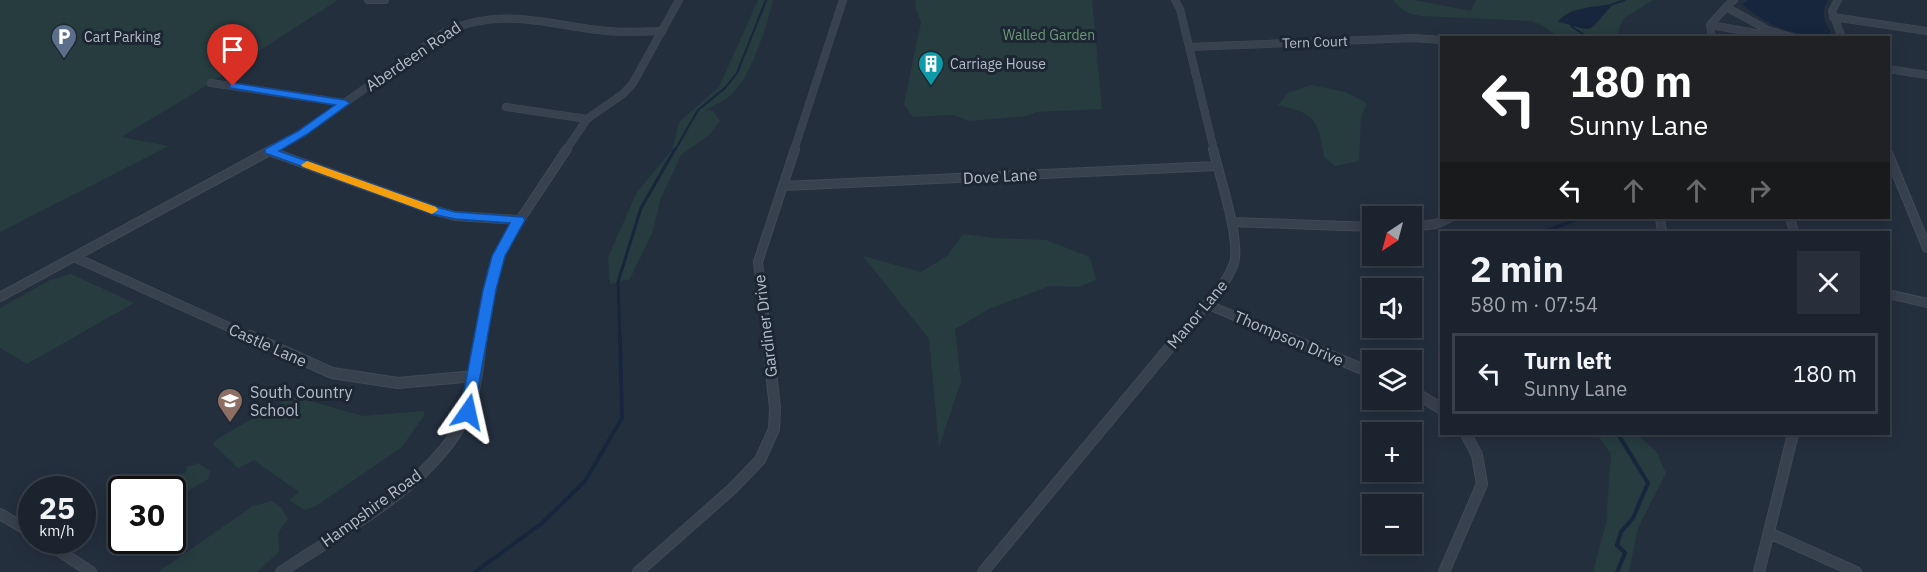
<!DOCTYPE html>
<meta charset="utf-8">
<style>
:root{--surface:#1b232e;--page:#282f3a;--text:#f1f3f6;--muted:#a0a4aa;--line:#39404a}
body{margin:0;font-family:"IBM Plex Sans",sans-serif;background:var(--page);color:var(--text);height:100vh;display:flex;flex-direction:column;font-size:22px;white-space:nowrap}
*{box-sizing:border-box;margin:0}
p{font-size:20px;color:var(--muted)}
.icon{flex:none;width:33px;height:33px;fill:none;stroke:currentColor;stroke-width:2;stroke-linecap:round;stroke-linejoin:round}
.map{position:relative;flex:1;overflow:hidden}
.drawer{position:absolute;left:1440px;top:231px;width:450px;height:204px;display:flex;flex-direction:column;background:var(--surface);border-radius:0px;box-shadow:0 3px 15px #0003,0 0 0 2px var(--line)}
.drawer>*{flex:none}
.guide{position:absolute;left:1440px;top:36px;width:450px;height:183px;border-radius:0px;box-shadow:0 3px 15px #0003,0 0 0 2px var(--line);background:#202124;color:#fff;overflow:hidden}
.needle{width:39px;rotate:216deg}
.tools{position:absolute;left:1362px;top:206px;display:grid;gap:12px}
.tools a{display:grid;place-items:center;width:60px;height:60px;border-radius:0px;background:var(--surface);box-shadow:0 3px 15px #0003,0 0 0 2px var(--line);font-size:30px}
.speed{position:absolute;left:18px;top:476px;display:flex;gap:12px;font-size:30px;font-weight:700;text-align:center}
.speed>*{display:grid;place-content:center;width:78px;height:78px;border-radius:50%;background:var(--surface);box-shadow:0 3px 15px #0003,0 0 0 2px var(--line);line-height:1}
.speed small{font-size:15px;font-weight:400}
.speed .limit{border:3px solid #111;border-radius:9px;background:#fff;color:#111}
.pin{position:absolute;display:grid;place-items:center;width:51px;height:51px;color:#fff;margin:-62px -26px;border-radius:50% 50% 50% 0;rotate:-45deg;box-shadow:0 0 6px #0007}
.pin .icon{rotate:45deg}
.me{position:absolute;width:66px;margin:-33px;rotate:11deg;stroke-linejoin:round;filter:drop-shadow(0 0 4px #0008)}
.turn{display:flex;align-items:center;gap:21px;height:126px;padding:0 30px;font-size:27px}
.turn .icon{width:78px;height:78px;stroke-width:2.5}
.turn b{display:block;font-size:42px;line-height:51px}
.lanes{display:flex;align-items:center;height:57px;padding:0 30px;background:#0003;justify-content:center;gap:30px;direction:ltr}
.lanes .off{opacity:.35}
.round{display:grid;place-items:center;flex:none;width:63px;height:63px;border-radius:0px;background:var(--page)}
.overview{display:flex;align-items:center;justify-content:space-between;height:102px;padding:0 30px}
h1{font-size:36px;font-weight:700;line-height:45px}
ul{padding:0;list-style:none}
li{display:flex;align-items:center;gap:18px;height:81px;margin:0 12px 9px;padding:0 18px;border:3px solid var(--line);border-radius:0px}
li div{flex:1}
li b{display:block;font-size:22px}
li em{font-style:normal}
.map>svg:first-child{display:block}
.green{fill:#263c3f;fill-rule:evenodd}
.water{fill:#17263c}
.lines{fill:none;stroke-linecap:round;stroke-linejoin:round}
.stream-far2{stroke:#17263c;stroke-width:2}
.stream-far1{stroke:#17263c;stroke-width:3}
.stream{stroke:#17263c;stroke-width:4}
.minor-far2-casing{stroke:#414a57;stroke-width:8}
.minor-far1-casing{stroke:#414a57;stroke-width:10}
.minor-casing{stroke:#414a57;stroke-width:12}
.minor-far2{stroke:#38414e;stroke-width:7}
.minor-far1{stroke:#38414e;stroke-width:8}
.minor{stroke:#38414e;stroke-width:10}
.route{fill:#1a73e8;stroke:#114b97;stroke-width:1.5}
.slow{fill:#f59e0b}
.labels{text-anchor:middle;stroke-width:6;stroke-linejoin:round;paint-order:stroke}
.far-park-label{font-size:14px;fill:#6b9a76;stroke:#1d2633}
.far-poi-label{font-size:14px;fill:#b4bcc9;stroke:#1d2633;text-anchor:start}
.far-street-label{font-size:14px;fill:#b4bcc9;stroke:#1d2633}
.street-label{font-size:16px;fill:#b4bcc9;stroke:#1d2633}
.poi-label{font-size:16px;fill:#b4bcc9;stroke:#1d2633;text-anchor:start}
</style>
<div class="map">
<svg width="1927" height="572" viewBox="0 0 1927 572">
<rect width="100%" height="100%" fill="#242f3e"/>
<path class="green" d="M0,0h338l-150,97 -67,40 48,9 -169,86z
M758,0h15c-6,26 -22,77 -42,95 -7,6 -17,10 -25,15l7,1 7,10 -11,14 -28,20 -21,45 -7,31 -23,48 -20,5 -2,-27 29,-65 35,-42 7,-28 40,-35z
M916,0h176l10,109 -66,3 -10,4 -57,5 -15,-6 -41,2 -9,-13 17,-82 -6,-15z
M1393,0h21l57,11 5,-11h177l-30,19 -7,19 -58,-1 -15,-11 -12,-5 -109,-5c-13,-2 -21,-5 -29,-16zM1612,5l-18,22h-17l-6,-4 -13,-1 15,-11z
M1311,85l34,7 22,11 -6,14 -2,44 -24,5 -11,-9c-6,-38 -8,-43 -46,-52l10,-12z
M963,234l32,4 51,2 44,17 6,23 -17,7 -29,-1 -61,23 -34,20 6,53 -22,65 -10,-108 -66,-83 58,16 26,-16z
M71,274l63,29 -107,61 -27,-16v-40l50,-28z
M292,396l71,20 60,-5 2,3 -23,33 -86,59 -12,4 -15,-10 10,-8 -45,-32 -16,8 -25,-24 4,-5z
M1597,434h39l20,17 10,22 -28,55 -9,44h-36l13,-49 5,-69z
M198,463l12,8 -2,8 -23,14 -12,-1 -1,-3 -5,-4c2,-12 12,-8 19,-13l1,-5z
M272,501l10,7 6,11 -10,14 1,19 -22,20h-99l95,-66z"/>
<path class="water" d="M1748,0h80c-7,12 -5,21 3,32l-6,5c-31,-1 -60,-12 -83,-33z
M1613,4l-22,24c-11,3 -20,-5 -33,-6 11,-15 37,-15 55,-18z"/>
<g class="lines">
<path class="stream-far2" d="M1610,5l15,-5
M1574,21l-3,5 18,12
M675,150l23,-40 27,-22 12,-15 29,-73"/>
<path class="stream-far1" d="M1543,232l38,-14
M620,338l-2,-56 23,-74 34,-59"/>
<path class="stream" d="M475,572l66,-48 44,-43 37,-63 -2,-82
M1617,572l8,-19 -8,-8 4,-13 12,-14 15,-35 -30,-49"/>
<defs>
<path id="minor-far2" d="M368,0h17
M1175,0l5,9 34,141
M1734,0l-8,7 42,23 26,8
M1838,0l-6,11 10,27
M1833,17l94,14
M1710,25l63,11
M1712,38l-2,-13 16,-18
M1189,47l224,-9 29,2
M1888,69l39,6
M211,83l134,20
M506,107l81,12
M270,150l32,-17 143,-101c54,-25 97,-9 153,-2 21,3 43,2 64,1
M566,150l21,-31 36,-25 10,-11 46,-83
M794,150l49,-150"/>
<path id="minor-far1" d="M269,151l167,60 19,5 63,4
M1888,153l39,95
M783,186l434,-20
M1660,218l2,14
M1790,218l4,14
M1232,222l140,5
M1412,227l24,-3 13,-6
M74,257l179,81
M1888,294l39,9
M0,297l273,-148
M1206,304l81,34
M481,338l10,-56 15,-41 61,-92
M767,338l-9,-76 37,-113
M1178,338c17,-21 48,-50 56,-75 7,-22 -15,-89 -21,-114"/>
<path id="minor" d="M250,336l82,37 66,10 77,-7
M1283,336l89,37
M1412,391l30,18
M0,514l32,19
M1769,533l87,39
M43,540l48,32
M281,572c62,-42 154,-88 186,-159 10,-23 11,-52 15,-77
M638,572l94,-83 28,-29 14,-31 1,-21 -8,-72
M983,572l196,-236
M1444,572l38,-88 -5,-29 -11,-21
M1759,572l34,-138"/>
</defs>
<use href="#minor-far2" class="minor-far2-casing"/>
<use href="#minor-far1" class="minor-far1-casing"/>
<use href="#minor" class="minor-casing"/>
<use href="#minor-far2" class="minor-far2"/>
<use href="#minor-far1" class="minor-far1"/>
<use href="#minor" class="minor"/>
</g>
<path class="route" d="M233,83l112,17 5,3 -44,32 -27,16 161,57 15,4 68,5 2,3 -20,36 -9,34 -23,126h-11l-2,-4 23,-122 9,-34 18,-33 -55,-4 -23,-5 -167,-61v-4l33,-18 37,-26 -105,-17v-4z"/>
<path class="slow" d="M307,161l129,46 2,3 -6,4 -5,-2 -124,-45 -2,-2z"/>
<defs>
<symbol id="parking-pin" viewBox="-11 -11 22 30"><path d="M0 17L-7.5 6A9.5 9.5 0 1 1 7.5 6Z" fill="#5c6f8a" stroke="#1d2633"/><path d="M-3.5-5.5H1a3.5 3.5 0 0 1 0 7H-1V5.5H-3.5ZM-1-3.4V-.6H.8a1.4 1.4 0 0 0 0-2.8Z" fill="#fff"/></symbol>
<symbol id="building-pin" viewBox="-11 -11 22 30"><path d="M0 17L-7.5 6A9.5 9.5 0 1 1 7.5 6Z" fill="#0f9aa8" stroke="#1d2633"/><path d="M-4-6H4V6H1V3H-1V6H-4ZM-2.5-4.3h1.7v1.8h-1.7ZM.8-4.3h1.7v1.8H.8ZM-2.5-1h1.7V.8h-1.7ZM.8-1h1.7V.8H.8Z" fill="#fff"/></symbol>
<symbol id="school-pin" viewBox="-11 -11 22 30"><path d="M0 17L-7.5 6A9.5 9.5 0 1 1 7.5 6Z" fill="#8d6e63" stroke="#1d2633"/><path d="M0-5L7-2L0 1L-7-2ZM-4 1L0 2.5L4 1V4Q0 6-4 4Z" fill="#fff"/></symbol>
</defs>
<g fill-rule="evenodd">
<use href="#parking-pin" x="49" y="22" width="30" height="40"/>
<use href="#building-pin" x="916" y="49" width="30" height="40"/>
<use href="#school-pin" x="215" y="386" width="30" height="40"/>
</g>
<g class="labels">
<g class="far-park-label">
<text x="1049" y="40">Walled Garden</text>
</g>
<g class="far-poi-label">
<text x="84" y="42">Cart Parking</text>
<text x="950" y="69">Carriage House</text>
</g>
<g class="far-street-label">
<text transform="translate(1315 42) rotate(-2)" y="5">Tern Court</text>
</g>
<g class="street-label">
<text transform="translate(413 56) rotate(-34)" y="6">Aberdeen Road</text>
<text transform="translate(1000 176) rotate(-3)" y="6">Dove Lane</text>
<text transform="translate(1197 314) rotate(-50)" y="6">Manor Lane</text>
<text transform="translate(765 326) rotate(-97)" y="6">Gardiner Drive</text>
<text transform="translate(1289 338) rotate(23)" y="6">Thompson Drive</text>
<text transform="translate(268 345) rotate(24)" y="6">Castle Lane</text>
<text transform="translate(371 508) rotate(-36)" y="6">Hampshire Road</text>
</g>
<g class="poi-label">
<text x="250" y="398">South Country<tspan x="250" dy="18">School</tspan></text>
</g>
</g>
</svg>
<div class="tools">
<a><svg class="needle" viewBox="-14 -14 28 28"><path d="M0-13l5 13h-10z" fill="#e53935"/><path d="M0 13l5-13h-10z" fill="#a0a4aa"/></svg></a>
<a><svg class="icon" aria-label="sound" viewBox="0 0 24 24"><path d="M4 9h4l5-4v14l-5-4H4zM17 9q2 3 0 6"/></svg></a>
<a><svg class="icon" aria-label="layers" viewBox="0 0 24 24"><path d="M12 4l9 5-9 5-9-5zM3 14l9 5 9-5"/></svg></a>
<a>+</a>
<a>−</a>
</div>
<div class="speed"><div>25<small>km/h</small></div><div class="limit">30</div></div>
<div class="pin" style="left:233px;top:86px;background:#d93025"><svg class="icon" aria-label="arrive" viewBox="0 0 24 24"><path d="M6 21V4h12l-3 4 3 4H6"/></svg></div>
<svg class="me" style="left:468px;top:412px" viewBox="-20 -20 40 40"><path d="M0-17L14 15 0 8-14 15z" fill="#1a73e8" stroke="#fff" stroke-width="4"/></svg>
<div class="guide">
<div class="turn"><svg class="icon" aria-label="left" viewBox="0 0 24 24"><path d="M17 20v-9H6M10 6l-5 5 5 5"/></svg><div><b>180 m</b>Sunny Lane</div></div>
<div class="lanes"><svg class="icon" aria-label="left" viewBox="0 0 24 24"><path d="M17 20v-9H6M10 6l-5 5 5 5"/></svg><svg class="icon off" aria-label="ahead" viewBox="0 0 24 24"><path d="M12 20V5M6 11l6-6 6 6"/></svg><svg class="icon off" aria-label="ahead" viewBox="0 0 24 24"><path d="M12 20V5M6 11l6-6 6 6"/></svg><svg class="icon off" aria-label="right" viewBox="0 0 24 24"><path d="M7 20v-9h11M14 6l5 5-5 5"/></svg></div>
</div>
<section class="drawer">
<div class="overview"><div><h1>2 min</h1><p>580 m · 07:54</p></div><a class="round"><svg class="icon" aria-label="close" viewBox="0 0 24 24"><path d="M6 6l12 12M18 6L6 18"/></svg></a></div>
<ul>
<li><svg class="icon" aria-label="left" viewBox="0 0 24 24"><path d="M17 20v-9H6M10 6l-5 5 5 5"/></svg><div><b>Turn left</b><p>Sunny Lane</p></div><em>180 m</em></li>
</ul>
</section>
</div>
